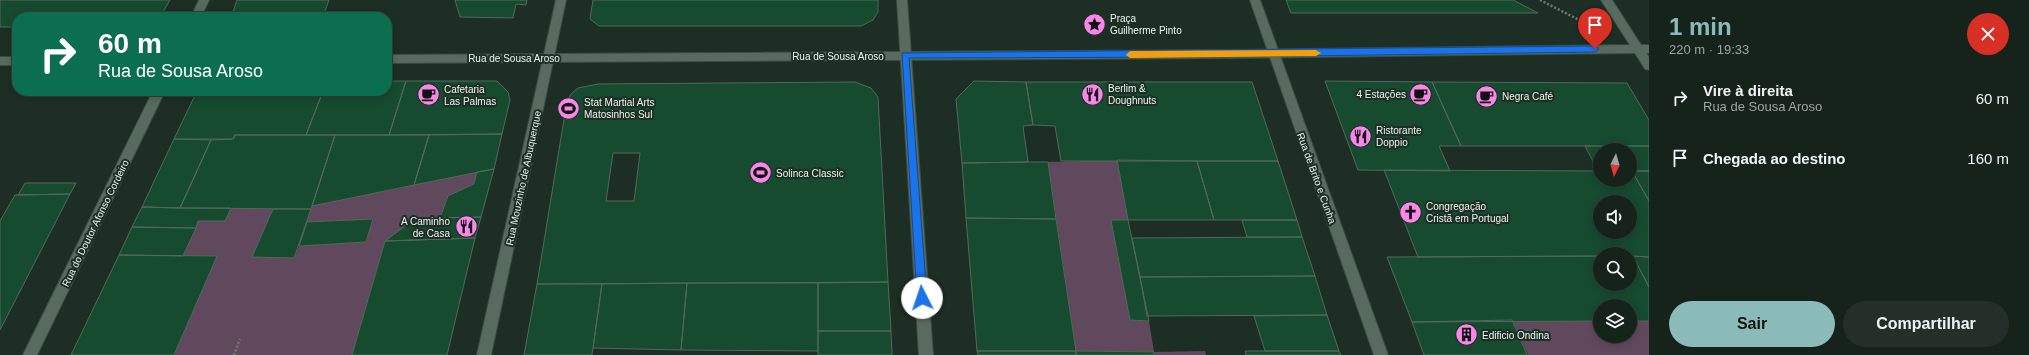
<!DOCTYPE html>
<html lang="pt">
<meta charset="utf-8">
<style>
:root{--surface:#16231b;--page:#232f28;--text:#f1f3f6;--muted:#9ea4a3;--line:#35403a;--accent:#8bbbb9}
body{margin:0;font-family:Helvetica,sans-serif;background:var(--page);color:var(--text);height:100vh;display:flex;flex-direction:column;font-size:15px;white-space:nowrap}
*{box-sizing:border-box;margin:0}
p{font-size:13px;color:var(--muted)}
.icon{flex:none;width:22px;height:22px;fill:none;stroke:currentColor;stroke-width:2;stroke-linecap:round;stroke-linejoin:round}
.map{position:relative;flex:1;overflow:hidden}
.panel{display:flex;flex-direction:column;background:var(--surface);width:380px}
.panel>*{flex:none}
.hud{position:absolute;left:12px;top:12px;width:380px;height:84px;border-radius:16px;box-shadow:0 2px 10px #0003,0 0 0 1px var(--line);background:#0b6e4f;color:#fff;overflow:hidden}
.needle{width:26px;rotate:185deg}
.tools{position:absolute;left:1593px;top:143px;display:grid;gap:8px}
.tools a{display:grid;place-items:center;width:44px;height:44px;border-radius:50%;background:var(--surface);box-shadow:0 2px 10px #0003,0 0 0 1px var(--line);font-size:20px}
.pin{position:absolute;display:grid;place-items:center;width:34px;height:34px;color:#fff;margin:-41px -17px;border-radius:50% 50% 50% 0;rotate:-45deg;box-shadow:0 0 4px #0007}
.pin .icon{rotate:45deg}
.me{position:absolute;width:44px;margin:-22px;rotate:356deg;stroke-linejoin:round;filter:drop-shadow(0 0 3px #0008)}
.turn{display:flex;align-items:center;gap:14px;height:84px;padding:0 20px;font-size:18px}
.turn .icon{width:52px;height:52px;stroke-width:2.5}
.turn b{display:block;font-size:28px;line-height:34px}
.round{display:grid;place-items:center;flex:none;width:42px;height:42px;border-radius:21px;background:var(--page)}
.summary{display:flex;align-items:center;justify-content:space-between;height:68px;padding:0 20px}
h1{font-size:24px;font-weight:800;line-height:30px;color:var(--accent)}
.cta{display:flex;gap:8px;margin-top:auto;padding:8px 20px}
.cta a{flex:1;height:46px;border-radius:24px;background:var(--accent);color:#111;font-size:16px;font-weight:800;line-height:46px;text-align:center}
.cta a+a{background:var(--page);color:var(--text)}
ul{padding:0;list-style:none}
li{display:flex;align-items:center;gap:12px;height:60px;padding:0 20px}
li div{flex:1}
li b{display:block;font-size:15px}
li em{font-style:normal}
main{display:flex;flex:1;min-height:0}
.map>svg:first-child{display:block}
.green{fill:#61495d}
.building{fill:#164b30;stroke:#54685b;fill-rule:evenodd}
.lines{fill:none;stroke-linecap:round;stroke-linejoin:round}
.street-casing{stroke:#3d4d43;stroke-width:2}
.secondary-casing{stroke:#3d4d43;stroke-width:2}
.path{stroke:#6c7c72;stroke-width:2.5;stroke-dasharray:2 2;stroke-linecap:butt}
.street{fill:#576b5e;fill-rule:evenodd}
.secondary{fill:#576b5e;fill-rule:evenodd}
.route{fill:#1a73e8;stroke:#114b97}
.slow{fill:#f59e0b}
.labels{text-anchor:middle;stroke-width:4;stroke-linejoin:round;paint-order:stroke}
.poi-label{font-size:10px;fill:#ebf7ef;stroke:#1d2f24;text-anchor:start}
.street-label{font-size:10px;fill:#ebf7ef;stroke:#1d2f24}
</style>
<main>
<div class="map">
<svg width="1649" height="355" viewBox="0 0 1649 355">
<rect width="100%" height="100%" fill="#1d2f24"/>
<path class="green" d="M1117,160l11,60h-17l19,100 19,1 5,31 51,-1 1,4h-52v-3l-78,-1 -28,-189z
M477,172l-3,12 -26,12 -8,22 -55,23 -33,114h-178l43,-99h-34l15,-35h27l6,-13 42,1 -21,48 42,1 5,-12 67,-4 7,-23 -66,3 5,-16z
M1512,320l88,1v15h30v-15h19v34h-121z"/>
<path class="building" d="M0,0h170l-10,17h-143v10h-17z
M237,0h92l-6,17h-86l-4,-1v-4z
M455,0h72l-1,5 -10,-1 -3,14 -53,-1z
M593,0h285v12l-5,8 -12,6h-262l-9,-7z
M1286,0h227l25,13h-247z
M387,81h19l-17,54h-83l17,-44h64z
M406,81h91l11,11 2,8 -8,34 -113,1z
M974,81l52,1 7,43 -10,1 5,36 -66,1 -6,-64z
M1325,81l107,1 29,64h-22l11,25 -92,-1z
M855,82l16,6 7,9 10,185 -351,2 30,-183 4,-7 7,-6 20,-4zM613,153h27l-6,48h-28z
M1026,82h226l26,79h-217l-6,-35 -22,-1z
M1432,82l195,1 22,37v26h-188z
M197,91h126l-17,44h-71l-2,4h-59z
M502,134l-8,35 -80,16 15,-50z
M235,135h100l-24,74 -131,-1 31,-68 22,-1z
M335,135h94l-15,50 -102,21z
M174,139l37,1 -31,68 -38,-1z
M1585,146h64v25h-19v-21h-30v21h-2z
M1117,160l80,1 17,59h-86z
M1197,161h81l19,59h-83z
M1028,162h20l8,57 -90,-1 -4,-55z
M494,169l-13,48 -41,1 8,-22 26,-12 3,-12z
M1384,170l216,1v9h30v-9h2l17,30v56l-19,-1v-2h-30v2l-182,1zM1600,202h30v30h-30z
M1632,171h17v30z
M25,183h51l-6,11 -52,1z
M70,194l-70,136v-109l15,-26z
M142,207l38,1h51l-6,13h-27l-2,7 -64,-1z
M273,209h38l-17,49 -42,-1z
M481,217l-6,21 -90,3 31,-23z
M966,218l90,1 20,132h-99z
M373,219l-7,23 -67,4 8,-24z
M1111,220h17l21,101 -19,-1z
M1242,220h55l5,17h-55z
M132,227l64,1 -13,28 -64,-1z
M1302,237l13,39 -175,1 -8,-39z
M475,238l-28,117h-95l33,-114z
M119,255l98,1 -43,99h-103z
M1600,256v28h30v-28h3l16,31v34h-19v-15h-30v15l-188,1 -25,-65z
M1633,256l16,1v30z
M1315,276l12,39 -180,1 -7,-39z
M888,282l3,49h-73v-48z
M687,283h131v68l-137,-1z
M687,283l-6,67 -88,-2 9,-64z
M537,284h65l-10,71h-68z
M1327,315l12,36h-74l-11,-35z
M1512,320l15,35h-103l-12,-33z
M818,331h73l1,24h-74z
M977,351h99v4h-98z
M1076,351l78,1v3h-78z
M1245,351h94l2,4h-95z"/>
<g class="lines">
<defs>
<path id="street" d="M199,0h10l-8,17h-10z
M556,0h10l-75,355h-14z
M897,0h10l26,355h-14z
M1250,0h10l128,355h-14z
M153,91h12l-128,264h-14z"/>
<path id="secondary" d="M1601,0h11l29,45h8v8h-3l3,4v13l-4,-1 -10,-16 -406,5 -842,5v-8l842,-5 401,-5z
M0,57h17v8h-17z"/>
</defs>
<use href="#street" class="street-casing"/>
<use href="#secondary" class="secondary-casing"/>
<path class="path" d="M1540,0l53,27
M234,355l6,-16"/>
<use href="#street" class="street"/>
<use href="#secondary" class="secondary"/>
</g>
<path class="route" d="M1595,46l4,3 -4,3 -366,5 -320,1 18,240 -5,4 -5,-4 -15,-245z"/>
<path class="slow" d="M1316,50l5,3 -5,3 -186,2 -4,-3 4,-4z"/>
<defs>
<symbol id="sight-disc" viewBox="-11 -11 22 22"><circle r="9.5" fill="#f987e9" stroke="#1d2f24"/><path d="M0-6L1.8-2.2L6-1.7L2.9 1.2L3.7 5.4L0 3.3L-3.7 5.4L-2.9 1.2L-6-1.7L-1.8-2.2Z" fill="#111"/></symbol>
<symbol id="restaurant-disc" viewBox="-11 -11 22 22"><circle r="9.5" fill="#f987e9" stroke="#1d2f24"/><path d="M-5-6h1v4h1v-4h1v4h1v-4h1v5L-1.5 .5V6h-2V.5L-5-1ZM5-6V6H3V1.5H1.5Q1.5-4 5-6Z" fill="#111"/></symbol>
<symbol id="cafe-disc" viewBox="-11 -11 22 22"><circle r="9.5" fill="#f987e9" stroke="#1d2f24"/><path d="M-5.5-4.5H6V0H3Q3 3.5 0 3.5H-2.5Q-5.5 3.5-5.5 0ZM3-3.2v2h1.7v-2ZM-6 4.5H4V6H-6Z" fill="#111"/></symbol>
<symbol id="stadium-disc" viewBox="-11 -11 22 22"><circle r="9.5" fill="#f987e9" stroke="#1d2f24"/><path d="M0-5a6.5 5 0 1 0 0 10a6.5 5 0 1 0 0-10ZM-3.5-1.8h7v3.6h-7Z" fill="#111"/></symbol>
<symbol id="church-disc" viewBox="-11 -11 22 22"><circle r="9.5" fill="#f987e9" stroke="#1d2f24"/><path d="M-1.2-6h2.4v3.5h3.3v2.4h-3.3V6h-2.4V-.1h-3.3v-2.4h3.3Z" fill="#111"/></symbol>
<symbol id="building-disc" viewBox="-11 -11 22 22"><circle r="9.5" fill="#f987e9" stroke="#1d2f24"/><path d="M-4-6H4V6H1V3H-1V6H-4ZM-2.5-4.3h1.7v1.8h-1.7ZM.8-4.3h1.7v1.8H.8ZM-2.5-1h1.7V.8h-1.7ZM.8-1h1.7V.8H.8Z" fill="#111"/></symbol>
</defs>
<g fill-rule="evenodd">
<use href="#sight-disc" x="1082" y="12" width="25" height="25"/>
<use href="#restaurant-disc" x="1080" y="82" width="25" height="25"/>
<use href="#cafe-disc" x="1408" y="82" width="25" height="25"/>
<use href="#cafe-disc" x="416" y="82" width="25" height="25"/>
<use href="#cafe-disc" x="1474" y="84" width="25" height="25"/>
<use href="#stadium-disc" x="556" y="96" width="25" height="25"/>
<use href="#restaurant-disc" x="1348" y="124" width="25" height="25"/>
<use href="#stadium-disc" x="748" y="160" width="25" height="25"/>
<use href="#church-disc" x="1398" y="200" width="25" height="25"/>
<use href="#restaurant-disc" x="454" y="214" width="25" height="25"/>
<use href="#building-disc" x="1454" y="322" width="25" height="25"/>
</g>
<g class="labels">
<g class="poi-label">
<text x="1110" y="22">Praça<tspan x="1110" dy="12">Guilherme Pinto</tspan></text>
<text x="1108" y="92">Berlim &amp;<tspan x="1108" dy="12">Doughnuts</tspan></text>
<text x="444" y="93">Cafetaria<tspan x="444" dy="12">Las Palmas</tspan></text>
<text x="1406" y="98" text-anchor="end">4 Estações</text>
<text x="1502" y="100">Negra Café</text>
<text x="584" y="106">Stat Martial Arts<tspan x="584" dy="12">Matosinhos Sul</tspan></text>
<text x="1376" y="134">Ristorante<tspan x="1376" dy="12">Doppio</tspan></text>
<text x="776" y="177">Solinca Classic</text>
<text x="1426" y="210">Congregação<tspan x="1426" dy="12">Cristã em Portugal</tspan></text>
<text x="450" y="225" text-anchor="end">A Caminho<tspan x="450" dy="12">de Casa</tspan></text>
<text x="1482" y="339">Edificio Ondina</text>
</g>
<g class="street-label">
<text x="838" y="60">Rua de Sousa Aroso</text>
<text x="514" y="62">Rua de Sousa Aroso</text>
<text transform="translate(523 178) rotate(-78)" y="4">Rua Mouzinho de Albuquerque</text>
<text transform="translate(1317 178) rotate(70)" y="4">Rua de Brito e Cunha</text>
<text transform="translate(95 223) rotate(-64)" y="4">Rua do Doutor Afonso Cordeiro</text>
</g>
</g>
</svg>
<div class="tools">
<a><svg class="needle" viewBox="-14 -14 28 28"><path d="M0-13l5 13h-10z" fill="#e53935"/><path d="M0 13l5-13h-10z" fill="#9ea4a3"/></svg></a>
<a><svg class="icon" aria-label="sound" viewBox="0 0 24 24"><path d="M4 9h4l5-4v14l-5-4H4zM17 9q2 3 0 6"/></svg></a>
<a><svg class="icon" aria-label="search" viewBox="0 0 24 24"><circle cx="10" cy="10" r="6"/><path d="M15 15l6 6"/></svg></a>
<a><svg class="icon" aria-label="layers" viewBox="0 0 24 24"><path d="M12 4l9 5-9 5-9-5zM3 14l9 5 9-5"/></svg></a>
</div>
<div class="pin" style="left:1595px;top:49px;background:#d93025"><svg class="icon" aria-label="arrive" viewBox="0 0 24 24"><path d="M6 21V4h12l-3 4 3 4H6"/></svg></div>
<svg class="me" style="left:922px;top:298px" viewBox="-20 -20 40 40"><circle r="19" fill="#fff"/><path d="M0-13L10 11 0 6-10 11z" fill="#1a73e8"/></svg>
<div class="hud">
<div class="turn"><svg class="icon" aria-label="right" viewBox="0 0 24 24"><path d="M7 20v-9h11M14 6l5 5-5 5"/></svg><div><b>60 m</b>Rua de Sousa Aroso</div></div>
</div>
</div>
<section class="panel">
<div class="summary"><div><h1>1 min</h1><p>220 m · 19:33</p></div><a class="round" style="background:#d93025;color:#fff"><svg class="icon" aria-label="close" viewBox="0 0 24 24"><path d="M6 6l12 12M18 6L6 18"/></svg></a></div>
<ul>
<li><svg class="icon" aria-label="right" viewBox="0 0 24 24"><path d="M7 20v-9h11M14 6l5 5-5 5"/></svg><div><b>Vire à direita</b><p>Rua de Sousa Aroso</p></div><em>60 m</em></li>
<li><svg class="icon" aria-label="arrive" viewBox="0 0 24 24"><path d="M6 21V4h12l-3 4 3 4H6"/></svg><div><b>Chegada ao destino</b></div><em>160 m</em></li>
</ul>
<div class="cta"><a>Sair</a><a>Compartilhar</a></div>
</section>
</main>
